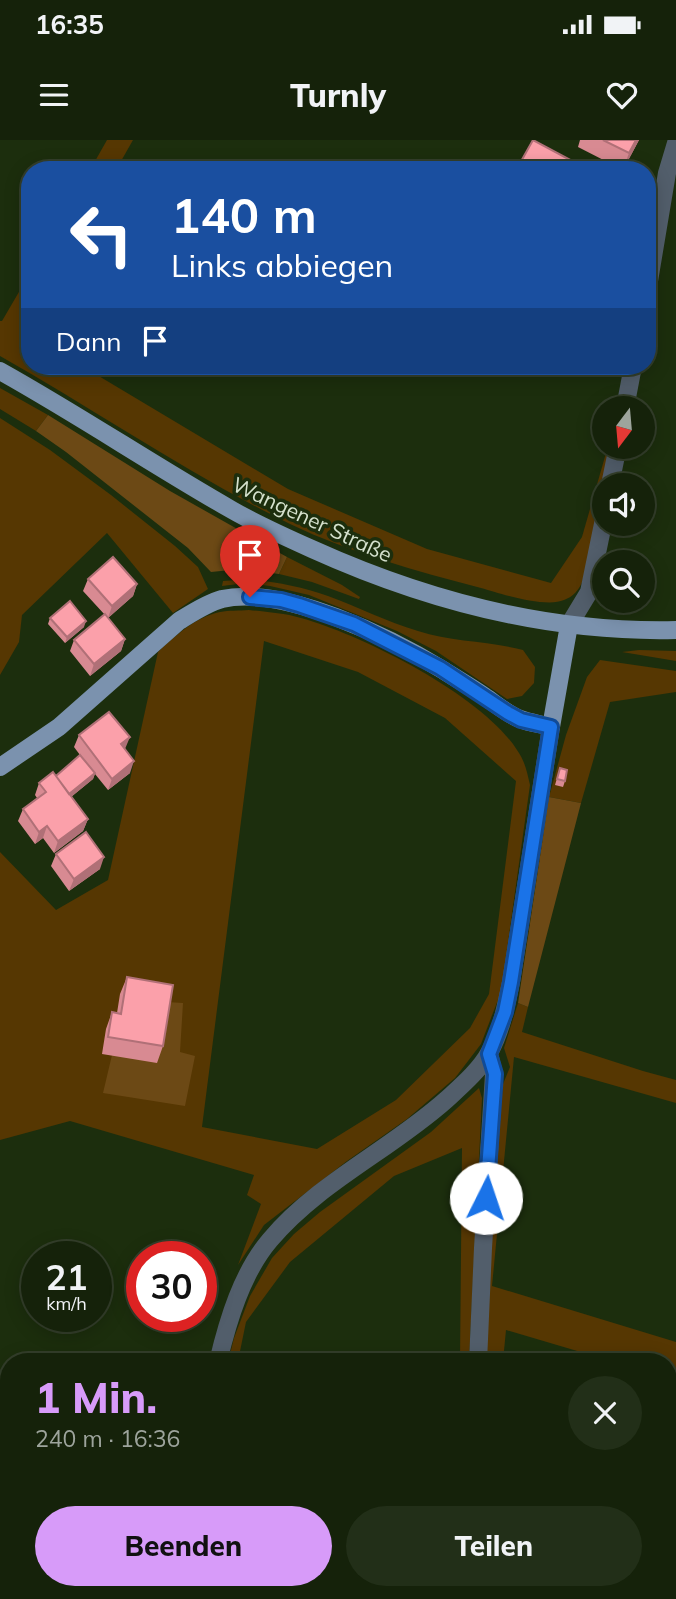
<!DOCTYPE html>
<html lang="de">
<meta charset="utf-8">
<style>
:root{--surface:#15220a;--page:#222f18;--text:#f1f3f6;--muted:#9da49c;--line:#343f2b;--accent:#d79bf9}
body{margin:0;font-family:Mulish,sans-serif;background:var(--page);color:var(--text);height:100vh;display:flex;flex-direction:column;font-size:26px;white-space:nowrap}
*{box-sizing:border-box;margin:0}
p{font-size:23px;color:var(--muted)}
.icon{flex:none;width:38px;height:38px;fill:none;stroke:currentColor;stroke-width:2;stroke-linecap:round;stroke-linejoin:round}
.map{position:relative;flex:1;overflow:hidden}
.details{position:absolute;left:0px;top:1213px;width:677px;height:247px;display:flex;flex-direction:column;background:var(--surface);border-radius:28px 28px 0 0;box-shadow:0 4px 18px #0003,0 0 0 2px var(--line)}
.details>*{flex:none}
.guide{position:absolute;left:21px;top:21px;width:635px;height:214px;border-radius:28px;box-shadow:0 4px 18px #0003,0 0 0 2px var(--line);background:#1a4fa0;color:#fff;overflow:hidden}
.needle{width:46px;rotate:196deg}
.tools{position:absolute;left:592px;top:256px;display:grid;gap:14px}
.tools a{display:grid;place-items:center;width:63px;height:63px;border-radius:50%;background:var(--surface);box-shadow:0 4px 18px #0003,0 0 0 2px var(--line);font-size:35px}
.speed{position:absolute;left:21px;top:1101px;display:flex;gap:14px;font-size:35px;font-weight:700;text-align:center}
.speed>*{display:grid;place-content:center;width:91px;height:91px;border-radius:50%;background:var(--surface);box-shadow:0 4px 18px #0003,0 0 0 2px var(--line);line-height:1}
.speed small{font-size:18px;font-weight:400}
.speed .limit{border:10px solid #d22;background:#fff;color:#111}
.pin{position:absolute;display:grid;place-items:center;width:60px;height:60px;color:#fff;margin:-72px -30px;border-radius:50% 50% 50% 0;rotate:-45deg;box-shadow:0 0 7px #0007}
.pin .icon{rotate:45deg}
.me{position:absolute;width:77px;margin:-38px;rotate:4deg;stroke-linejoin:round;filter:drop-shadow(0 0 5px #0008)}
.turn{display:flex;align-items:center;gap:24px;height:147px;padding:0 35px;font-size:32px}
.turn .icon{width:91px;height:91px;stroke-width:2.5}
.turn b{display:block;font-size:49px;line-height:60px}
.then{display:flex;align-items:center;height:66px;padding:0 35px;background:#0003;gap:14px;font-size:26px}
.round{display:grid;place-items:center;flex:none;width:74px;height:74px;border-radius:37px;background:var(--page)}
.overview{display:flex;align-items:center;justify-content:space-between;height:119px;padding:0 35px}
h1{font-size:42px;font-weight:800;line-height:52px;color:var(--accent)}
.cta{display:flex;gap:14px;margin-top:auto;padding:14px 35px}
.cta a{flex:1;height:80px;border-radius:42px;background:var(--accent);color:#111;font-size:28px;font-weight:800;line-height:80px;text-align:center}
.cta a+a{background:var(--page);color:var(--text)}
.status{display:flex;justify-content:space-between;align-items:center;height:49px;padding:0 35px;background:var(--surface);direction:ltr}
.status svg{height:19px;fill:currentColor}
header{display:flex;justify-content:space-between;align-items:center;height:91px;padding:0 35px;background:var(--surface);font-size:32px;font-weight:800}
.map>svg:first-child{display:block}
.green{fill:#563702;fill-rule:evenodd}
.forest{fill:#6c4915}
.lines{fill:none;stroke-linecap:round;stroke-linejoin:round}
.minor{stroke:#525e6b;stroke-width:18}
.major{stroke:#7b92ae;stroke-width:18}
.wall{fill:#d88a92}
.shaded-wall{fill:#b07077}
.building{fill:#fba0aa;stroke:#b07077;stroke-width:2}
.route-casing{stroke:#114b97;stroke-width:18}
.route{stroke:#1a73e8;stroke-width:12}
.labels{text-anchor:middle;stroke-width:7;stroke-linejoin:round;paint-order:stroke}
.street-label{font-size:21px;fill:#d6e2ce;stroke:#1c2e0d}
</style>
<div class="status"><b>16:35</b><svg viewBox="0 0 49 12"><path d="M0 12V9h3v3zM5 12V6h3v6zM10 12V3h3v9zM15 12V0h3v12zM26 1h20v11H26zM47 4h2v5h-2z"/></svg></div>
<header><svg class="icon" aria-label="menu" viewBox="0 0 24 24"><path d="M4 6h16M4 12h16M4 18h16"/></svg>Turnly<svg class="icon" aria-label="heart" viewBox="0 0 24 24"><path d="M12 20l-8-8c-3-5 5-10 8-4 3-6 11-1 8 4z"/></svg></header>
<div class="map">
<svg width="676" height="1459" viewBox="0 0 676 1459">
<rect width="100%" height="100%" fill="#1c2e0d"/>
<path class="green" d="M107,0h26l-17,30h-26z
M30,133v48l-6,10 6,4v31h52l206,123 139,60 124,34 31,-46 26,-91h2l-23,121c-4,14 -7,27 -23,33 -18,8 -63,-6 -83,-12 -65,-17 -130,-35 -191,-64 -100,-49 -193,-113 -290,-168v-35h2z
M0,248l48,27 -12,16 -36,-22z
M0,278l50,32 61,45 64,51 23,21 10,22 -35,24 -66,-80 -85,82 -3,27 -19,33z
M287,417l55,28 18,12 -1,2 -47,-17 -33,-8z
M250,439c26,3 53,8 78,17 30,11 59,26 90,35 34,11 71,10 105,19l12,17 -1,16 -12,13 -15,3 -71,-48 -39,-20 -88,-36 -39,-9 -24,-3 -24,3 1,-5z
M249,470c17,2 35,3 52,8 62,17 182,78 216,132 8,11 10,22 13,35l-29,207 -20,52 -26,34 -48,41 -60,42 -83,64 -26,40 23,-61 -14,-9 7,-20 -184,-54 -70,19v-288l56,58 52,-30 50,-228c18,-17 38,-35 62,-40 9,-2 19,-1 29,-2zM264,501l94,31 87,46 71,63 -27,213 -19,34 -74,72 -79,49 -115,-22z
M639,510l37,1v10l-54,-9z
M600,520l76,11v21l-66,10 -29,101 -32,-6 17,-62 21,-58z
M518,863l10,4 -6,25 121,39 33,9v23l-162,-46 -22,229 184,56v39l-7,-2 -1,-17 -57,-1 -105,-31 -3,31 -20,1 4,-109 16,-169 7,-17 -6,-19z
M479,948l3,10 -13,263h-9l2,-213 -68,28 -104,86 -44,60 -8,39 -10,1 6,-24 16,-42 22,-38 22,-24 26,-22 111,-80z"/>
<path class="forest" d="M48,275l122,76 117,66 -8,17 -38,-5 -30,3 -23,-24 -122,-96 -30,-21z
M549,657l32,6 -53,204 -10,-4z
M167,862l16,1 -3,49 15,4 -10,50 -82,-13 9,-38z"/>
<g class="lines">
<path class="minor" d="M648,147l19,-114 9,-30
M625,268l8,-42
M610,345l8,-39
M569,485l20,-33 15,-73
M218,1222c10,-42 24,-89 52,-122 49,-58 120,-90 176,-140 14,-13 34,-30 43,-47 12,-21 17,-47 22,-71l40,-255
M478,1222l5,-114 11,-174 -5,-20
M122,1459l5,-8
M465,1459l1,-8"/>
<path class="major" d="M0,231c79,44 153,94 232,139 26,15 53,27 80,39 115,52 238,84 364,81
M0,627l59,-40 120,-106c13,-8 28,-18 43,-22 62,-14 169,39 221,71 14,9 28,17 41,26 12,8 23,18 36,23 10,4 21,5 31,8l18,-102"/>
</g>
<path class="wall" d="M580,0h59l-16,30 -45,-23z
M519,25l70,5h-72z
M88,439l49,5 -4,12 -25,22 17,21 -4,12 -31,25 -20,-25 4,-11 31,-25 -22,-24z
M50,478l34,9 -19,16 -17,-19z
M79,595l46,14 5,24 -22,17 -13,-16 -2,5 -22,18 17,22 -5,12 -29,22 -11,-15 -8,6 -17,-23 5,-12 14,-11 -2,-3 4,-12 17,-7 24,-21 -6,-8z
M560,628l5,13 -2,6 -8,-2z
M56,714l44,15 -31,22 -18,-25z
M127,837l36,69 -6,17 -55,-9 4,-25 6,-17 5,1 3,-19z"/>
<path class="shaded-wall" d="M636,0h3l-16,30 6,-17z
M137,444l-4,12 -25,22 4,-12z
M86,481l-2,6 -19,16 2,-6z
M125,499l-4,12 -31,25 4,-12z
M130,597l-5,12 -4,-5z
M134,621l-4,12 -22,17 4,-11z
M95,633l-2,6 -27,22 2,-6z
M88,679l-5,12 -29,22 4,-12z
M47,686l-4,12 -8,6 4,-12z
M104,717l-4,12 -31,22 5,-12z"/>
<path class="building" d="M533,0l56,30h-62l-8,-5z
M603,0h33l-7,13z
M113,417l24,27 -25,22 -24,-27z
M70,461l16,20 -19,16 -17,-19z
M105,474l20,25 -31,25 -20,-24z
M109,572l21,25 -9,7 13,17 -22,18 -33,-44z
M80,615l15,18 -26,21 -13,-18z
M560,628l7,2 -2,11 -8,-2z
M53,632l35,47 -30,22 -11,-15 -8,6 -16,-23 23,-17 -7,-9z
M86,692l18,25 -30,22 -18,-25z
M127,837l46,8 -10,61 -55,-9 4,-25 9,2z"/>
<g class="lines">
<defs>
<path id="route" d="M250,457l31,3 18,5 55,19 86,44 68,45 13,7 30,7 -40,255 -6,30 -16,42 6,20 -9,124"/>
</defs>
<use href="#route" class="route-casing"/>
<use href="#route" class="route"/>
</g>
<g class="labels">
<g class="street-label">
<text transform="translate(312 380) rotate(25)" y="7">Wangener Straße</text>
</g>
</g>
</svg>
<div class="tools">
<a><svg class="needle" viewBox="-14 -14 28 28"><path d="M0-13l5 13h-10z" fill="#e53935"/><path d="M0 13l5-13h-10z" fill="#9da49c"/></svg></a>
<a><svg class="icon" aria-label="sound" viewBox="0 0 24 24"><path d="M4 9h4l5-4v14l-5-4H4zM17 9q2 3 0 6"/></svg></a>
<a><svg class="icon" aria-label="search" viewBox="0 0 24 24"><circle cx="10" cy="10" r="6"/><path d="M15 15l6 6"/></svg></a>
</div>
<div class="speed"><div>21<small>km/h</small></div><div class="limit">30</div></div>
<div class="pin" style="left:250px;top:457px;background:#d93025"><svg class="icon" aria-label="arrive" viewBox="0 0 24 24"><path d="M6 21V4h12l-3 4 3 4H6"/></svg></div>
<svg class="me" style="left:486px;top:1058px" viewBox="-20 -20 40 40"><circle r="19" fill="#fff"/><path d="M0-13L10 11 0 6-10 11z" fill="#1a73e8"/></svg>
<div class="guide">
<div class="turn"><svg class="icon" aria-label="left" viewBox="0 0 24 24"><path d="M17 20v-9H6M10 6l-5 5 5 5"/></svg><div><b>140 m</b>Links abbiegen</div></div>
<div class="then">Dann<svg class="icon" aria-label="arrive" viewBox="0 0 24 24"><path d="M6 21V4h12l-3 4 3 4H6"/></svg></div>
</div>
<section class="details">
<div class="overview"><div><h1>1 Min.</h1><p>240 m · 16:36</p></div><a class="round"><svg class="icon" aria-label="close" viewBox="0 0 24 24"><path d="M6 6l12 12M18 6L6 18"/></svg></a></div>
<div class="cta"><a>Beenden</a><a>Teilen</a></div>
</section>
</div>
